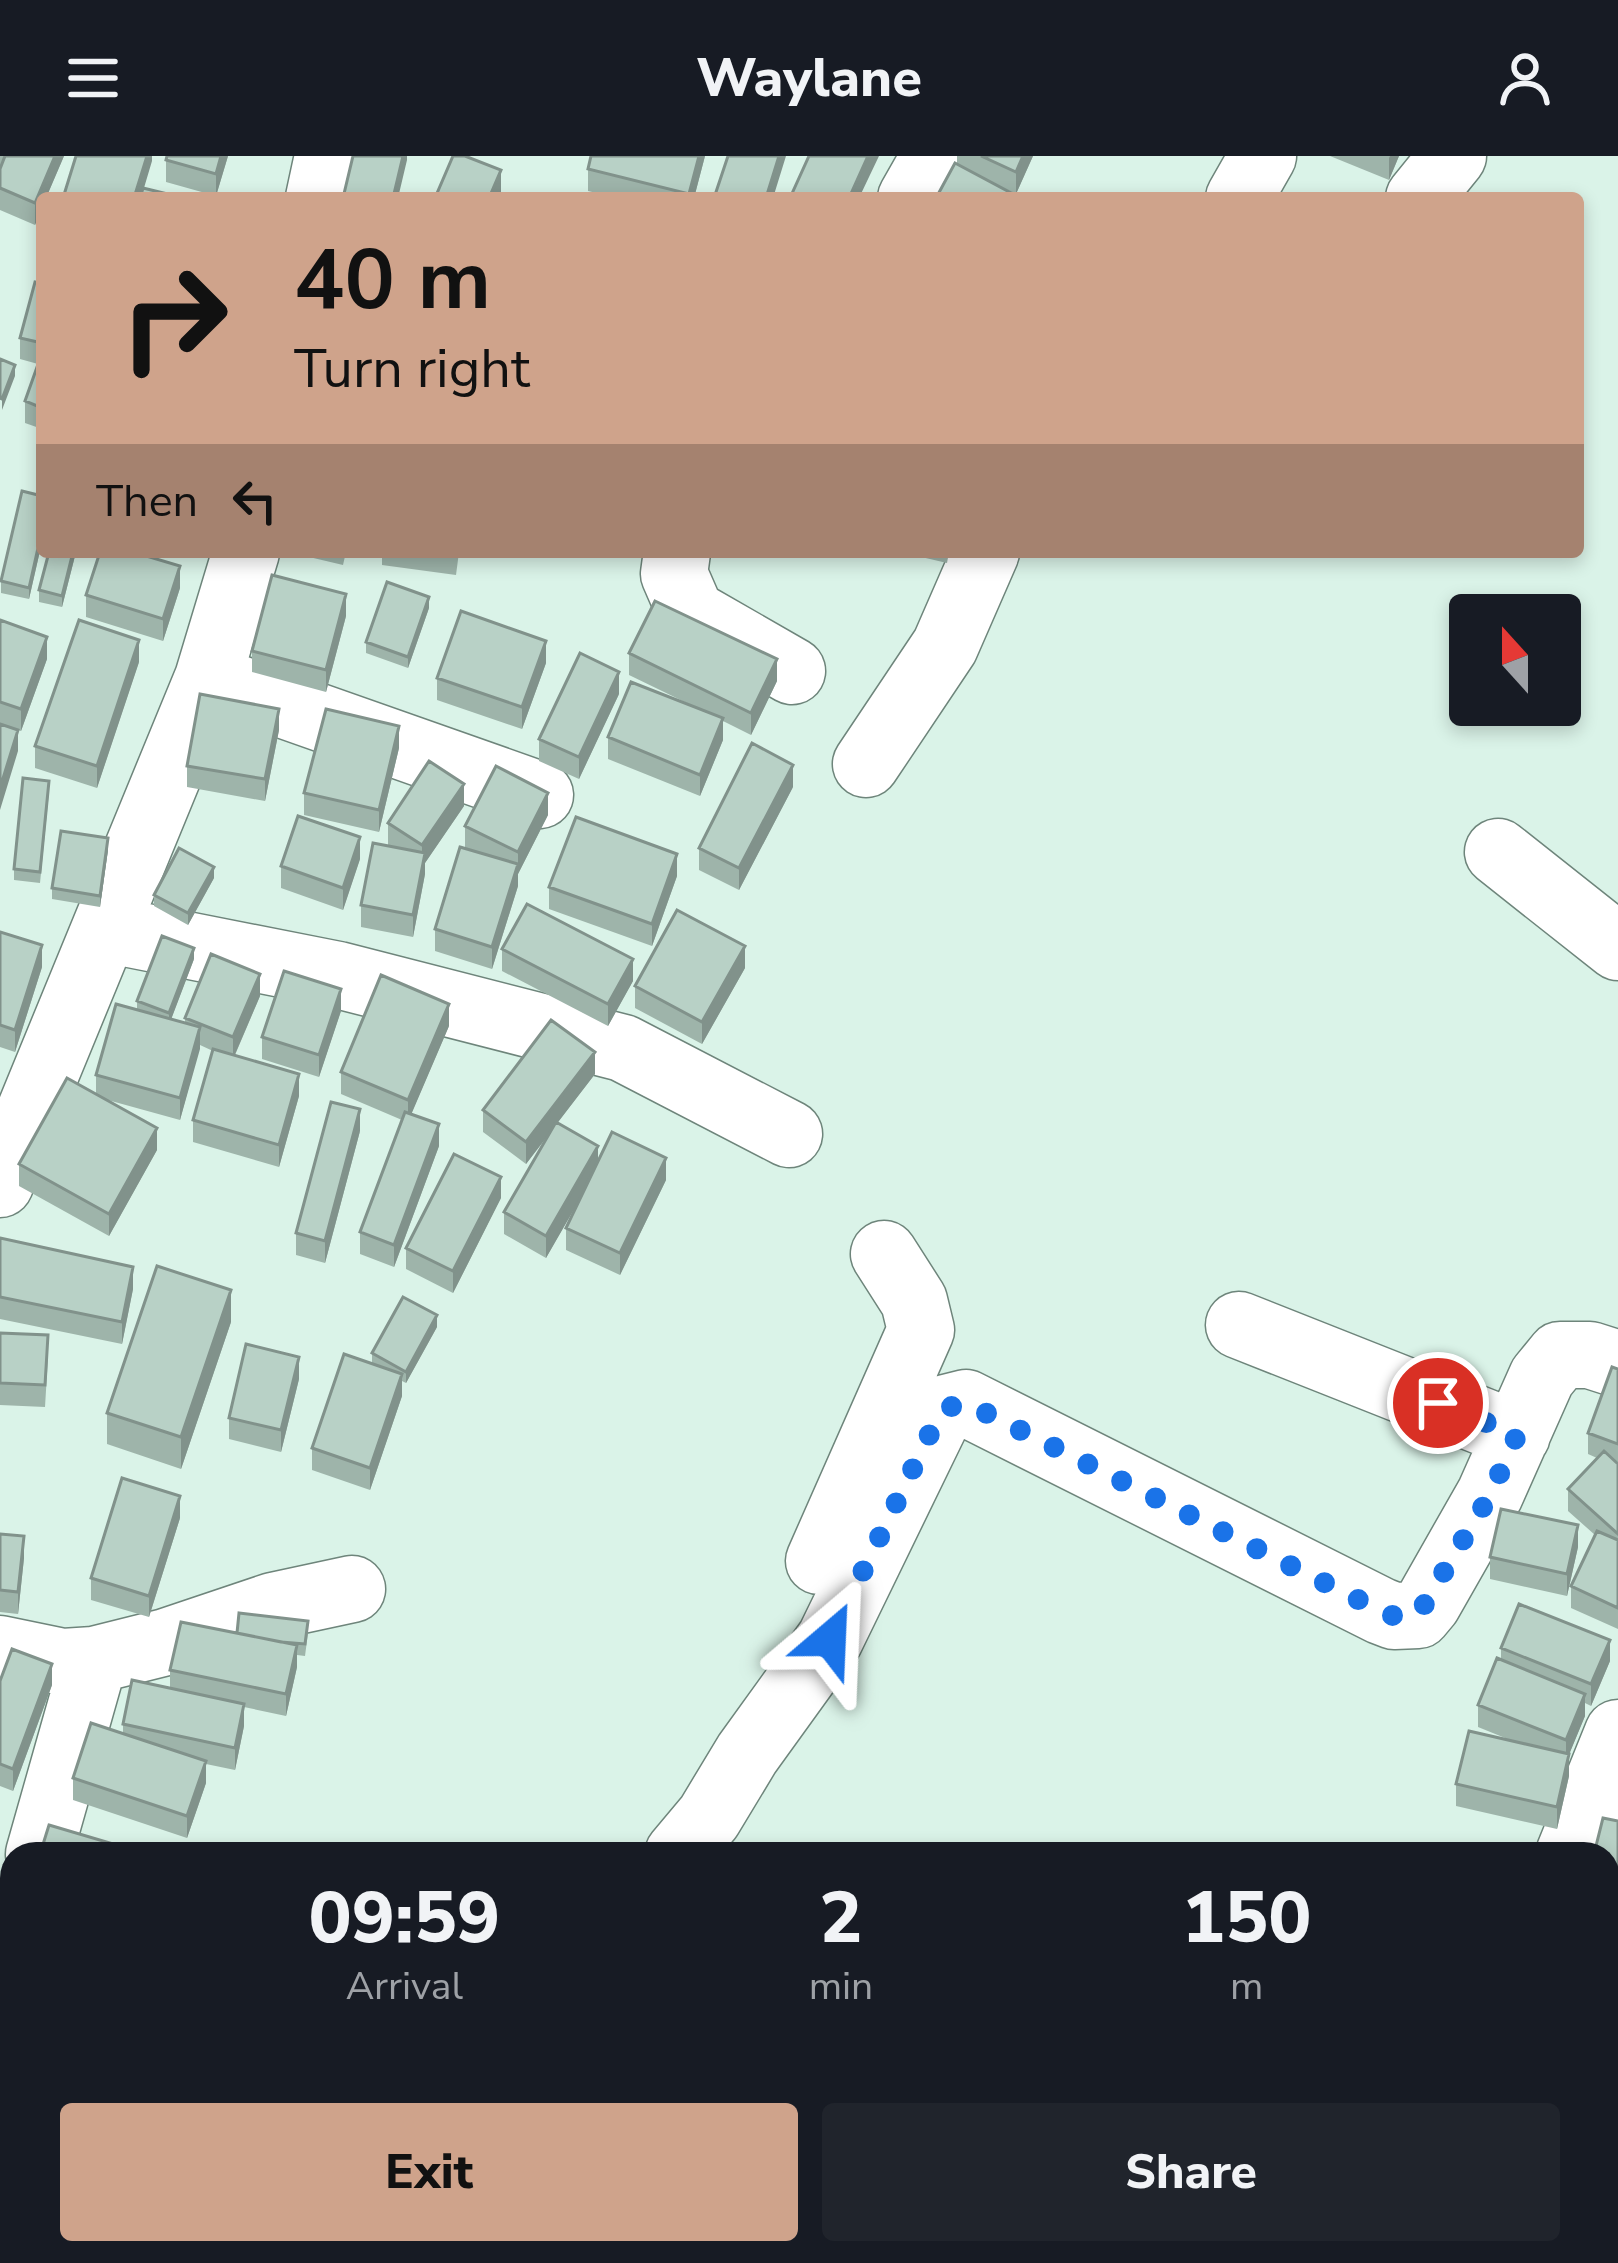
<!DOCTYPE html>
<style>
:root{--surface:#171b24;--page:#20242c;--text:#f1f3f6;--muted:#9ea1a6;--accent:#cfa38b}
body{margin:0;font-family:"Nunito Sans",sans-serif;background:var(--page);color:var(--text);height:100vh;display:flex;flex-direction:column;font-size:45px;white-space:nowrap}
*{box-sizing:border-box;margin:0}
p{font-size:39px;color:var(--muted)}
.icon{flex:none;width:66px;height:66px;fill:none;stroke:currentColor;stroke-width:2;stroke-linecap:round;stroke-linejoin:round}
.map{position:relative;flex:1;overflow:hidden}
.side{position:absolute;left:0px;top:1686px;width:1620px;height:423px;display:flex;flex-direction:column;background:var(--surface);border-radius:36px 36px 0 0;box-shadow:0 6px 18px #0003}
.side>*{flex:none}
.hud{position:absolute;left:36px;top:36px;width:1548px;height:366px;border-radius:12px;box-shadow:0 6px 18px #0003;background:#cfa38b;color:#111;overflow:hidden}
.needle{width:78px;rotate:339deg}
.controls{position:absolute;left:1449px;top:438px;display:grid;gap:24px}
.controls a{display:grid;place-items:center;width:132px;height:132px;border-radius:12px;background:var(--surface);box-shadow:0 6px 18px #0003;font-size:60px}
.pin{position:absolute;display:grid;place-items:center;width:102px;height:102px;color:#fff;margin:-51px;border:6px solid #fff;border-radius:50%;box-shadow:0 3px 12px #0007}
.me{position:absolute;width:132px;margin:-66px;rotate:26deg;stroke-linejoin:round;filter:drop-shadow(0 0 9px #0008)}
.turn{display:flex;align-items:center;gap:42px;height:252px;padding:0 60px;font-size:54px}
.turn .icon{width:156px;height:156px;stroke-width:2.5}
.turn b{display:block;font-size:84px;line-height:102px}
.then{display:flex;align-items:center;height:114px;padding:0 60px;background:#0003;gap:24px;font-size:45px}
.eta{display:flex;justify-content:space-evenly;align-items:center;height:204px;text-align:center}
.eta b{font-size:72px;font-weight:800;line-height:84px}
.cta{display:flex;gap:24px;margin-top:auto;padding:24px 60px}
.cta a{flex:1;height:138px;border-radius:12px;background:var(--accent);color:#111;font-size:48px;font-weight:800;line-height:138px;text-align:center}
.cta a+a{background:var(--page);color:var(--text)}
header{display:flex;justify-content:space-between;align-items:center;height:156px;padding:0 60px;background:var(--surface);font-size:54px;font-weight:800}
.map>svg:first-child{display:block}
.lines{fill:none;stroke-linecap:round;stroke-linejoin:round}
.minor-casing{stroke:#6e857b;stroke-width:69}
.minor{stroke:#fff;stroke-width:66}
.wall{fill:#9eb4aa}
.shaded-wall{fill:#81928b}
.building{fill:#b8d1c6;stroke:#81928b;stroke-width:3}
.route{stroke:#1a73e8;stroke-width:21;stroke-dasharray:0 37.8}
</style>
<header><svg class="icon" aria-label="menu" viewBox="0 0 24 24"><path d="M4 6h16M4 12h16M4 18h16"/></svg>Waylane<svg class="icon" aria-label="person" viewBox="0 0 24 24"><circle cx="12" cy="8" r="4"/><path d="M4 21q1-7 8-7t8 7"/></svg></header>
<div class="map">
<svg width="1618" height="2107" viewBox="0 0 1618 2107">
<rect width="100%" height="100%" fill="#daf3e8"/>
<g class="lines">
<defs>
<path id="minor" d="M319,42l9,-42
M911,42l24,-42
M1239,42l24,-42
M1419,42l34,-42
M677,396l-3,22 17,39 101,58
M208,522l332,117
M866,608l79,-118 41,-94
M1498,696l120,95
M105,773l233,46 285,73 166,86
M0,1028l208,-506 38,-126
M1239,1169l278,110
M819,1405l102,-231 -7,-29 -30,-47
M0,1493l63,13 31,-2 72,-18 107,-36 79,-17
M39,1698l55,-194
M678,1698l31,-37 38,-63 83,-115 107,-220 9,-11 20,-5 415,208 13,5 24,-1 10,-12 62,-109 52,-117 18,-22h30l28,9
M1569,1698l49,-121
M12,1793l-10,101 10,32
M352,2097l9,10
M1086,2107l5,-10
M1406,2107l8,-10"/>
</defs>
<use href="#minor" class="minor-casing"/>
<use href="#minor" class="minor"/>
</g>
<path class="wall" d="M0,0h64l-18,42h-4v10l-7,17 -35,-15z
M228,0l-12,40 -50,-14v-22z
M591,0h114l-11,42h-76l-30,-7v-22z
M957,0h76l-17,38 -23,-11 20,15 -56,-34z
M1330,0h69l-10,24z
M42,128v145l-17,-6v-22l13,-37 -18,-5v-21z
M42,340v46l-13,57 -28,-6v-12z
M76,396l-14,55 -23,-5v-12z
M288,396h58l-3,13z
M382,396h77l-3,23 -74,-10z
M900,396h49l-2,11z
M180,432l-17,53 -77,-24v-22z
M429,452l-21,60 -42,-15v-11z
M346,460l-20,76 -74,-20v-21z
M0,464l47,39 -26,72 -3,-1v21l-18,-27z
M629,497l148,28 -26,54 -28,-14v19l-23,56 -92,-37v-22l85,-31 -64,-31z
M139,506l-42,126 -62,-20v-22z
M546,507l-24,66 -85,-29v-22z
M619,538l-40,85 -40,-18v-22z
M279,574l-14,71 -78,-14v-21z
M399,592l-20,84 -75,-17v-22z
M793,631l-54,103 -40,-20v-22z
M49,636l-9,91 -26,-3v-11z
M464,650l-39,57v11l-12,63 -52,-10v-22l27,-60v-22z
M548,659l-30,59v12l-26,83 -57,-18v-22l30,-81v-22z
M108,694l-8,57 -48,-8v-11z
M360,703l-17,51 -62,-22v-22z
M677,720l-25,70 -103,-37v-22z
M214,722l-26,47 -34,-19v-11z
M0,776l42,35 -27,85 -15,-5z
M502,793l131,32 -25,45 -106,-55z
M194,803l-23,60 14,4v-5l75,-22 -25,59 64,41 -20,71 -86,-25v-22l20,-69 -13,-6 -20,75 -76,-21 53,51 -48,86 -90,-50v-22l77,-70v-19l41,-65v-9z
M745,812l-43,76 -67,-36v-22z
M341,855l-22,66 -57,-18v-22z
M449,870l-38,88 28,32 -45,121 -34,-13v-22l42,-112 -61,-26v-22z
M595,918l-38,49 41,40 68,17 -46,95 -54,-25v-22l17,-36 -37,66 -42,-24v-22l45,-78 -23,30 -43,-32v-22z
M360,975l-35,132 -29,-8v-22z
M501,1042l-48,95 -47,-24v-21z
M0,1082l133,51 -11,55 -122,-25z
M231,1166l-50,147 -74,-25v-31z
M437,1171l-31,56 -4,-2v15l-32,94 -58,-20v-22l60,-85v-10z
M0,1177l48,24 -3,50 -45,-2z
M1618,1213v260l-47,-21v-22l24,-51 -27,-24v-22l29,-31 -9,-4v-21z
M299,1223l-18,73 -52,-13v-21z
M180,1362l-31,99 -58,-17v-22z
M0,1378l24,24 -6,56 -18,-2z
M1578,1391l-11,49 -77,-17v-22z
M237,1477h71l-3,23 -8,-1v12l-11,49 -42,-9v19l-9,44 -29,-6v19l-19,55 -114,-38v-22l50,-45v-9l47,-36v-18z
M1501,1492l109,13 -19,45 -6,-3v13l-16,38v22l-12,53 -101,-23v-22l59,-42 -37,-15v-22l23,-45z
M0,1525l52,4 -39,106 -13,-5z
M1618,1665v81l-10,-2v-46z
M0,1965l12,3v90l-12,-3z
M60,2097h72l-5,10h-55l-12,-6z
M804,2097h105l-2,8 -12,-3v5z
M1090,2097h127l-3,10h-127z
M1232,2097h129l-5,10h-128z"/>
<path class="shaded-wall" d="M55,0h9l-18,42h-4v10l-7,17v-22z
M147,0h5v5l-11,37h-7z
M221,0h7l-12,40v-22z
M403,0h4v4l-9,38h-5z
M699,0h6l-11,42h-5z
M779,0h7l-13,42h-7z
M868,0h11l-20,42h-10z
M1023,0h10l-17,38v-22z
M1390,0h9l-10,24v-22z
M501,14v22l-3,6h-9z
M15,209v11l-13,34v-11z
M42,374v12l-13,57v-11z
M73,396h3l-14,55v-11z
M180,410v22l-17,53v-22z
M346,438v22l-20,76v-22z
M429,441v11l-21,60v-11z
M47,481v22l-26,72v-22z
M139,484v22l-42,126v-22z
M546,485v22l-24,66v-22z
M777,503v22l-26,54v-22z
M619,516v22l-40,85v-22z
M279,553v21l-14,71v-22z
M723,562v22l-23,56v-21z
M399,570v22l-20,84v-22z
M18,574v21l-18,59v-22z
M793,609v22l-54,103v-22z
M464,628v22l-39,57v11l-12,63v-22l9,-48v-22z
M548,637v22l-30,59v12l-26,83v-22l26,-83v-12z
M360,681v22l-17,51v-22z
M108,682v12l-8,57v-11z
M677,698v22l-25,70v-22z
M214,711v11l-26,47v-12z
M42,789v22l-27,85v-22z
M745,790v22l-43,76v-22z
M194,792v11l-25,66v-12z
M633,803v22l-25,45v-22z
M260,818v22l-27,63v-22z
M341,833v22l-22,66v-22z
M449,848v22l-41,96v-22z
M200,871v22l-20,71v-22z
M595,896v22l-69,90v-22z
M299,918v22l-20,71v-22z
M360,953v22l-35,132v-22z
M439,968v22l-45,121v-22z
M157,972v22l-48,86v-22z
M598,990v22l-52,90v-22z
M666,1002v22l-46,95v-22z
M501,1021v21l-48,95v-22z
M133,1111v22l-11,55v-22z
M231,1134v32l-50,147v-32z
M437,1159v12l-31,56v-11z
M299,1201v22l-18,73v-22z
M402,1218v22l-32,94v-22z
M180,1340v22l-31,99v-21z
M1578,1369v22l-11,49v-22z
M24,1380v22l-6,56v-22z
M1610,1484v21l-19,45v-22z
M297,1489v22l-11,49v-22z
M52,1508v21l-39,106v-22z
M1585,1538v22l-19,46v-22z
M244,1548v22l-9,44v-22z
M1569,1598v22l-12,53v-22z
M206,1605v22l-19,55v-22z
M4,1742v22l-4,27v-22z
M1618,1809v22l-10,12v-22z
M121,2097h11l-5,10h-11z
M273,2097h10l-5,10h-9z
M1210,2097h7l-3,10h-5z
M1350,2097h11l-5,10h-8z"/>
<path class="building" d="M5,0h50l-20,47 -35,-15v-19z
M76,0h71l-13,42h-71z
M167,0h54l-5,18 -50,-14z
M353,0h50l-10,42h-50z
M453,0h12l36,14 -12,28h-54z
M591,0h108l-10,38 -101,-25z
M728,0h51l-13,42h-52z
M809,0h59l-19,42h-59z
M981,0h42l-7,16z
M955,7l58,31 -2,4h-75z
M143,32l41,10h-44z
M35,126l7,2v59l-22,-5z
M42,197v55l-17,-7z
M0,203l15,6 -13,34 -2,-1z
M22,335l20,5v34l-13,58 -28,-7z
M49,396h24l-11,44 -23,-6z
M100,396h33l47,14 -17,53 -77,-24z
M272,419l74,19 -20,76 -74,-19z
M387,426l42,15 -21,60 -42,-15z
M655,445l122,58 -26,54 -122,-60z
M461,455l85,30 -24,66 -85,-29z
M0,464l47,17 -26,72 -21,-7z
M79,464l60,20 -42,126 -62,-20z
M580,497l39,19 -40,85 -40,-18z
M631,526l92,36 -23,57 -92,-38z
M200,538l79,15 -14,70 -78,-13z
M326,553l73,17 -20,84 -75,-17z
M0,568l18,6 -18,58z
M752,587l41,22 -54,103 -40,-20z
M429,605l35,23 -42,61 -34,-22z
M496,610l52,27 -30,59 -53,-26z
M23,622l26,3 -9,91 -26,-3z
M298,660l62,21 -17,51 -62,-22z
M576,661l101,37 -25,70 -103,-37z
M61,675l47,7 -8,58 -48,-8z
M373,687l52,10 -12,62 -52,-10z
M460,691l58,17 -26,83 -57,-18z
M179,692l35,19 -26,46 -34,-18z
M527,748l106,55 -25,45 -106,-55z
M677,754l68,36 -43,76 -67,-36z
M0,776l42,13 -27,85 -15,-5z
M162,780l32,12 -25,65 -32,-12z
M211,798l49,20 -27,63 -48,-19z
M284,815l57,18 -22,66 -57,-18z
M381,819l68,29 -41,96 -67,-28z
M116,848l84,23 -20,71 -84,-23z
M551,864l44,32 -69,90 -43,-32z
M213,893l86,25 -20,71 -86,-25z
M67,922l90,50 -48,86 -90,-50z
M331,946l29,7 -35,132 -29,-8z
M405,956l34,12 -45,121 -34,-13z
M556,966l42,24 -52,90 -42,-24z
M612,976l54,26 -46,95 -54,-25z
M454,998l47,23 -48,94 -47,-23z
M0,1082l133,29 -11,55 -122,-25z
M157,1110l74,24 -50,147 -74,-24z
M403,1141l34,18 -31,57 -34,-19z
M0,1177l48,2 -3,50 -45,-2z
M246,1188l53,13 -18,73 -52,-12z
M344,1198l58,20 -32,94 -58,-20z
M1612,1211l6,2v75l-30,-11z
M1604,1295l14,13v70l-50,-45z
M122,1322l58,18 -31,100 -58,-18z
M1501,1353l77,16 -11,49 -77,-17z
M1597,1375l21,9v68l-47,-22z
M0,1378l24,2 -6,56 -18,-2z
M1519,1448l91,36 -19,44 -90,-36z
M239,1457l69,8 -3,23 -24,-2 -44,-9z
M181,1466l116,23 -11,49 -116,-24z
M12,1493l40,15 -39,105 -13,-5v-83z
M1497,1502l88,36 -19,46 -88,-35z
M132,1524l112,24 -9,44 -112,-24z
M91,1567l115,38 -19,55 -114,-38z
M1469,1575l100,23 -12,53 -101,-23z
M1603,1662l15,3v59l-10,-2v-24h-14z
M49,1669l95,28v1h-104z
M0,1741l4,1 -4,27z
M1608,1787l10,9v13l-10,12z
M0,1965l12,3v68l-12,-3z
M0,2084l12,4v9h4l-3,10h-13z
M96,2097h25l-5,10z
M236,2097h37l-4,10h-38z
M804,2097h90l-3,10h-90z
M1090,2097h55l19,5 -2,5h-75z
M1232,2097h78l22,10h-104z"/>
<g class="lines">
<path class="route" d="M830,1483l107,-220 9,-11 20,-5 415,208 13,5 24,-1 72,-120 27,-60 -79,-32"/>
</g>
</svg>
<div class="controls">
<a><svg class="needle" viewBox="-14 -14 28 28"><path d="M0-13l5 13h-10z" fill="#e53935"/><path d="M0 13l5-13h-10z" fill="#9ea1a6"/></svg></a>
</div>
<div class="pin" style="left:1438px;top:1247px;background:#d93025"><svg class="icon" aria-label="arrive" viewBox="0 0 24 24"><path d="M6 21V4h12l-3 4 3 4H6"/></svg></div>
<svg class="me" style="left:830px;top:1483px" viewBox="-20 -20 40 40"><path d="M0-17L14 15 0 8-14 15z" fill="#1a73e8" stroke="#fff" stroke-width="4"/></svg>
<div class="hud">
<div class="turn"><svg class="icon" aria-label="right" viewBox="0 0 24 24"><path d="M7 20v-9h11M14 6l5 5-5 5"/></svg><div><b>40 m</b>Turn right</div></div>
<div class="then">Then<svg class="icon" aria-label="left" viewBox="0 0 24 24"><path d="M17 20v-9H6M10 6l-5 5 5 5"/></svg></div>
</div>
<section class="side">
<div class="eta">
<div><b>09:59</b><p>Arrival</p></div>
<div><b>2</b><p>min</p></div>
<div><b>150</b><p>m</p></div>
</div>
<div class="cta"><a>Exit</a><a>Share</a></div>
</section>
</div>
